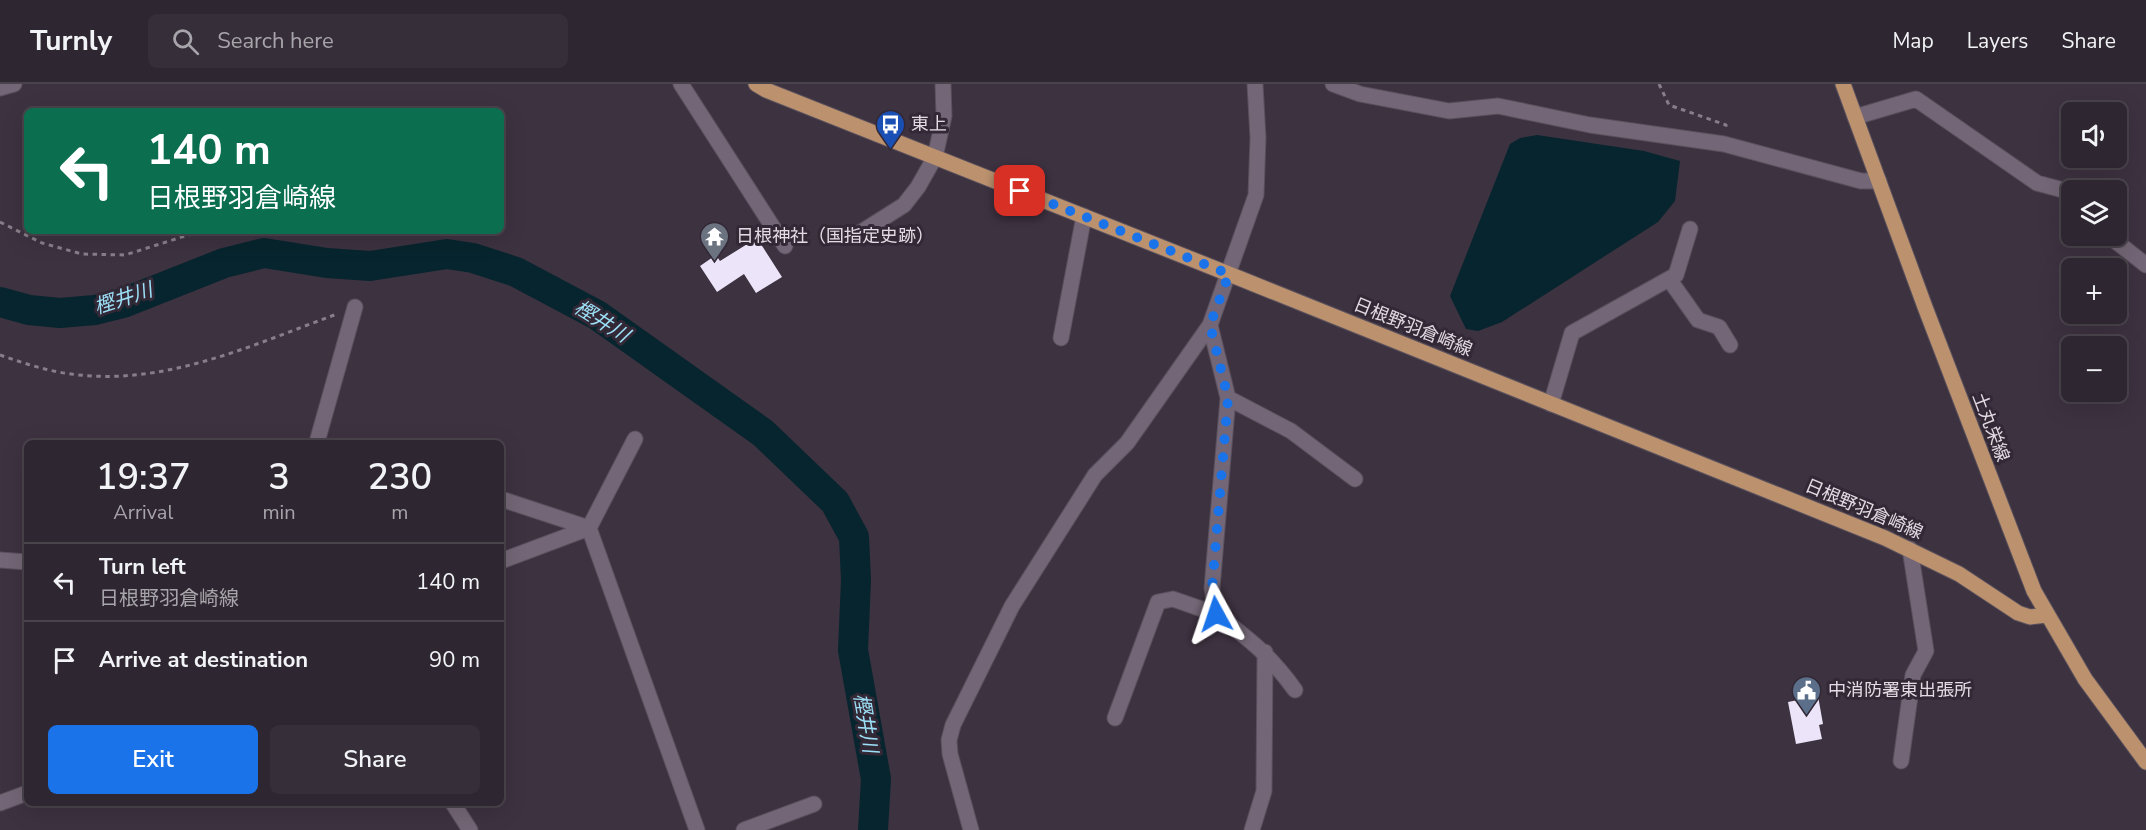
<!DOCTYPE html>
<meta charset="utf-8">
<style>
:root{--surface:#2e2630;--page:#362e38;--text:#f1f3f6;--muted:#a7a5ab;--line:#49434c;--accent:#1a73e8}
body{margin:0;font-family:"Nunito Sans","Noto Sans JP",sans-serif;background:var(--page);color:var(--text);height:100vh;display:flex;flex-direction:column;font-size:22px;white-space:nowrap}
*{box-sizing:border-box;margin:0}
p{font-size:20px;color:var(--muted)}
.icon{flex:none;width:33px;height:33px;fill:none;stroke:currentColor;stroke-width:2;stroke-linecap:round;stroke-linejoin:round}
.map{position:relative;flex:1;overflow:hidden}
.side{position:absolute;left:24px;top:356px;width:480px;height:366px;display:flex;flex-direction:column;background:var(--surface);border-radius:9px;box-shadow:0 6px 24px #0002,0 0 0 2px var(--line)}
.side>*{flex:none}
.guide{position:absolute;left:24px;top:24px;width:480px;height:126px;border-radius:9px;box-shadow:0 6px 24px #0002,0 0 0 2px var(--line);background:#0b6e4f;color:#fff;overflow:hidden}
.tools{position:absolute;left:2061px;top:18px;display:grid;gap:12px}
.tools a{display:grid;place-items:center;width:66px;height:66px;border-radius:9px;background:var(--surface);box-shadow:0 6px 24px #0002,0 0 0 2px var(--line);font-size:30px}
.pin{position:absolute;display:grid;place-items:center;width:51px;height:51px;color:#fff;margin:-26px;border-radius:12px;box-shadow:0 3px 9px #0006}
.me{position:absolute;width:66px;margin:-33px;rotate:355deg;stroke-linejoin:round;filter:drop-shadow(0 0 4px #0008)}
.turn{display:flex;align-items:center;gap:21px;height:126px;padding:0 24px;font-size:27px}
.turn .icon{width:78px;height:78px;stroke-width:2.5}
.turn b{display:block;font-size:42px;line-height:51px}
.eta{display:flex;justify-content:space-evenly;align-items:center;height:102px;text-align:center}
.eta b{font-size:36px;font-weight:600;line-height:42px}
.primary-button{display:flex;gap:12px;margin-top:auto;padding:12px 24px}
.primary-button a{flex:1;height:69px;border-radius:9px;background:var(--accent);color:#fff;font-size:24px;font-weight:600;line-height:69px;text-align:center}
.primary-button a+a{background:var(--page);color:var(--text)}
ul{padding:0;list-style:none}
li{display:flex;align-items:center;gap:18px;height:78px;padding:0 24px;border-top:2px solid var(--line)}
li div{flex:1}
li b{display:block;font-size:22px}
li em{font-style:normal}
header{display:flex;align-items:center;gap:36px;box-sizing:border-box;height:84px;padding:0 30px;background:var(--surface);border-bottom:2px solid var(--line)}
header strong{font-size:28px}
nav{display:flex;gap:33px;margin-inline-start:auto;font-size:21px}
.search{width:420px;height:54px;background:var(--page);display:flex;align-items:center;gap:15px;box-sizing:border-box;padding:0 21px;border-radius:9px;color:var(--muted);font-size:22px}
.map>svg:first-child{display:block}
.water{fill:#07252e}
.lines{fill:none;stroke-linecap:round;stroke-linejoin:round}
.river{stroke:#07252e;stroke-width:30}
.building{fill:#ece5f9}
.minor-casing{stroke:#59505c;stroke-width:17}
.major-casing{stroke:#59505c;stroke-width:17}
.path{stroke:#877e8a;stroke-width:3;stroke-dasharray:4.5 4.5;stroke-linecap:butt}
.minor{stroke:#736676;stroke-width:15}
.major{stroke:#bb916e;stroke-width:15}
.route{stroke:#1a73e8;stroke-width:10;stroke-dasharray:0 18}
.labels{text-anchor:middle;stroke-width:6;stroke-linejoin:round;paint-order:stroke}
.poi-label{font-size:18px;fill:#e3dbe4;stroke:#332836;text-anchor:start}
.street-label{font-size:18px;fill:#e3dbe4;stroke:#332836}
.water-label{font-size:20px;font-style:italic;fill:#9ce0f7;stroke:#332836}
</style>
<header>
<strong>Turnly</strong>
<div class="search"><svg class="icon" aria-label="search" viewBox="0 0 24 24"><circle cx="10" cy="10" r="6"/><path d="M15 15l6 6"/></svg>Search here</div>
<nav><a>Map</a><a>Layers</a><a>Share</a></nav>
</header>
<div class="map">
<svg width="2146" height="746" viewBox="0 0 2146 746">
<rect width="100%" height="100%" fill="#3d3240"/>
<path class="water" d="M1537,51l107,16 36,10 -5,40 -17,21 -156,100 -24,9 -12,-2 -16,-33 60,-152 10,-6z"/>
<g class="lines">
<path class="river" d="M0,218l29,8 31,3 35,-3 28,-7 101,-40 40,-10 63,10 43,3 77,-12 26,4 43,14 81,43 166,118 72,69 19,35 2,43 -3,70 23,129 -3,51"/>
</g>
<path class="building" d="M757,154l25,39 -26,16 -12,-19 -27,18 -17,-26 16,-11 4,6z
M1818,612l5,28 -4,1 3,14 -26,5 -8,-42z"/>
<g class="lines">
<defs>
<path id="minor" d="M681,0l104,162
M1255,0l3,54 -2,57 -46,130 18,73 63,33 64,48
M1333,0l27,10 89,17 49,-5 92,19 134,19 137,37h18
M0,4l14,-4
M1855,33l61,-18 121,84 26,7 9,10
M855,152l49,-31 14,-18 17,-30 9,-41 -1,-32
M2109,152l37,29
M1669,195l29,41 21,7 11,18
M1061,254l23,-122
M1228,314l-16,190 4,26c33,25 54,41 79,76
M1551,320l21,-71 104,-58 14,-46
M317,358l38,-135
M501,415l88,29 108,302
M0,476l27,2
M501,477l88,-33 46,-89
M1115,634l43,-116 15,-3 43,15
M1901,677l12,-86 13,-24 -16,-102
M452,718l18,28
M0,719l27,-10
M744,746l70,-26
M971,746l-21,-76 -1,-14 4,-15 59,-119 83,-131 32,-32 83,-118
M1252,746l12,-39 1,-139"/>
<path id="major" d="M756,0l10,6 463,184 656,264 74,36 59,39 12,4 17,-2
M1843,0l82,223 109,284 51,88 61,83"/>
</defs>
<use href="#minor" class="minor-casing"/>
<use href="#major" class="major-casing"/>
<path class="path" d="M1659,0l10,21 57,20v5
M0,138l42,21 40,11 43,1 76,-24
M0,271c23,8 47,16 71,19 93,13 181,-29 266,-60"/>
<use href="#minor" class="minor"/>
<use href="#major" class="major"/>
</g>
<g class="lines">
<path class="route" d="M1020,107l209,83 -19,51 18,73 -16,190 4,26"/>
</g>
<defs>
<symbol id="bus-pin" viewBox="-11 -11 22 30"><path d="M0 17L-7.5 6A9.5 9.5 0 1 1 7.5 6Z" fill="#1a4fb4" stroke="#332836"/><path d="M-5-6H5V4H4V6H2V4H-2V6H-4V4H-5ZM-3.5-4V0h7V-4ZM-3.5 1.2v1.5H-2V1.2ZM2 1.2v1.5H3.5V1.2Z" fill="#fff"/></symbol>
<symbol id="temple-pin" viewBox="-11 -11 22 30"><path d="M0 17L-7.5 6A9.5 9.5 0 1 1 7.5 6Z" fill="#6b7280" stroke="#332836"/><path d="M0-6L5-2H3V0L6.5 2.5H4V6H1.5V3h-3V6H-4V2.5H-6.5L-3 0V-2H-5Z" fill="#fff"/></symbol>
<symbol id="civic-pin" viewBox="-11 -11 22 30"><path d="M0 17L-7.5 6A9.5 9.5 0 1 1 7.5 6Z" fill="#5c6f8a" stroke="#332836"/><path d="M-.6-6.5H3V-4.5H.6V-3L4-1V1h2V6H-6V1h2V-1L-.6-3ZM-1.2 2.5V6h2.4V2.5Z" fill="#fff"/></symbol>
</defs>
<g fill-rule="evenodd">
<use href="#bus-pin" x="874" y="24" width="33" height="45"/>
<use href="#temple-pin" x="698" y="136" width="33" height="45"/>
<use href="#civic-pin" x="1790" y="590" width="33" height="45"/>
</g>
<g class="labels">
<g class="poi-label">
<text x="911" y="46">東上</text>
<text x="736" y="158">日根神社（国指定史跡）</text>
<text x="1828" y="612">中消防署東出張所</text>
</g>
<g class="street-label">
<text transform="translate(1413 243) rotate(22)" y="6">日根野羽倉崎線</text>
<text transform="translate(1991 343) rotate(69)" y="6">土丸栄線</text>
<text transform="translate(1864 425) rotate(23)" y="6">日根野羽倉崎線</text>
</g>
<g class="water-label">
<text transform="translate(123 214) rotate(-18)" y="7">樫井川</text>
<text transform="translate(602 237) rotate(32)" y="7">樫井川</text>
<text transform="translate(866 639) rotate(80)" y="7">樫井川</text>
</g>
</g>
</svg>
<div class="tools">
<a><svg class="icon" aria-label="sound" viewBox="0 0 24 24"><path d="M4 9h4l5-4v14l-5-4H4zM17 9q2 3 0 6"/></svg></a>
<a><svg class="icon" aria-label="layers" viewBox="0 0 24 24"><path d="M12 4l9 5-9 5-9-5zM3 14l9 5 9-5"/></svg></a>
<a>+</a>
<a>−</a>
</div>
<div class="pin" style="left:1020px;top:107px;background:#d93025"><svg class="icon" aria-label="arrive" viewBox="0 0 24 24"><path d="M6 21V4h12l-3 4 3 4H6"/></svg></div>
<svg class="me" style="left:1216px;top:530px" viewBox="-20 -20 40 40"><path d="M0-17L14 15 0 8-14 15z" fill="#1a73e8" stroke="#fff" stroke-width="4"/></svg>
<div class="guide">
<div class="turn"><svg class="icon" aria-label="left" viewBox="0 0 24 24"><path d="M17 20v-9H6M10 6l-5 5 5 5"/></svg><div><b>140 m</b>日根野羽倉崎線</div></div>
</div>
<section class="side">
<div class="eta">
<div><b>19:37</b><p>Arrival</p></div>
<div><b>3</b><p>min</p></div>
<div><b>230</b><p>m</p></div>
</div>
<ul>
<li><svg class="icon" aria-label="left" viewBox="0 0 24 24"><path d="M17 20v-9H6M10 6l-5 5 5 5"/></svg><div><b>Turn left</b><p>日根野羽倉崎線</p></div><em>140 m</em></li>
<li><svg class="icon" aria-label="arrive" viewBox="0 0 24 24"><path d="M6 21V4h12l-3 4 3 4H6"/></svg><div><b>Arrive at destination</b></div><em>90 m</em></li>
</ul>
<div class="primary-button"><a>Exit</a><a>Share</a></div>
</section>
</div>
